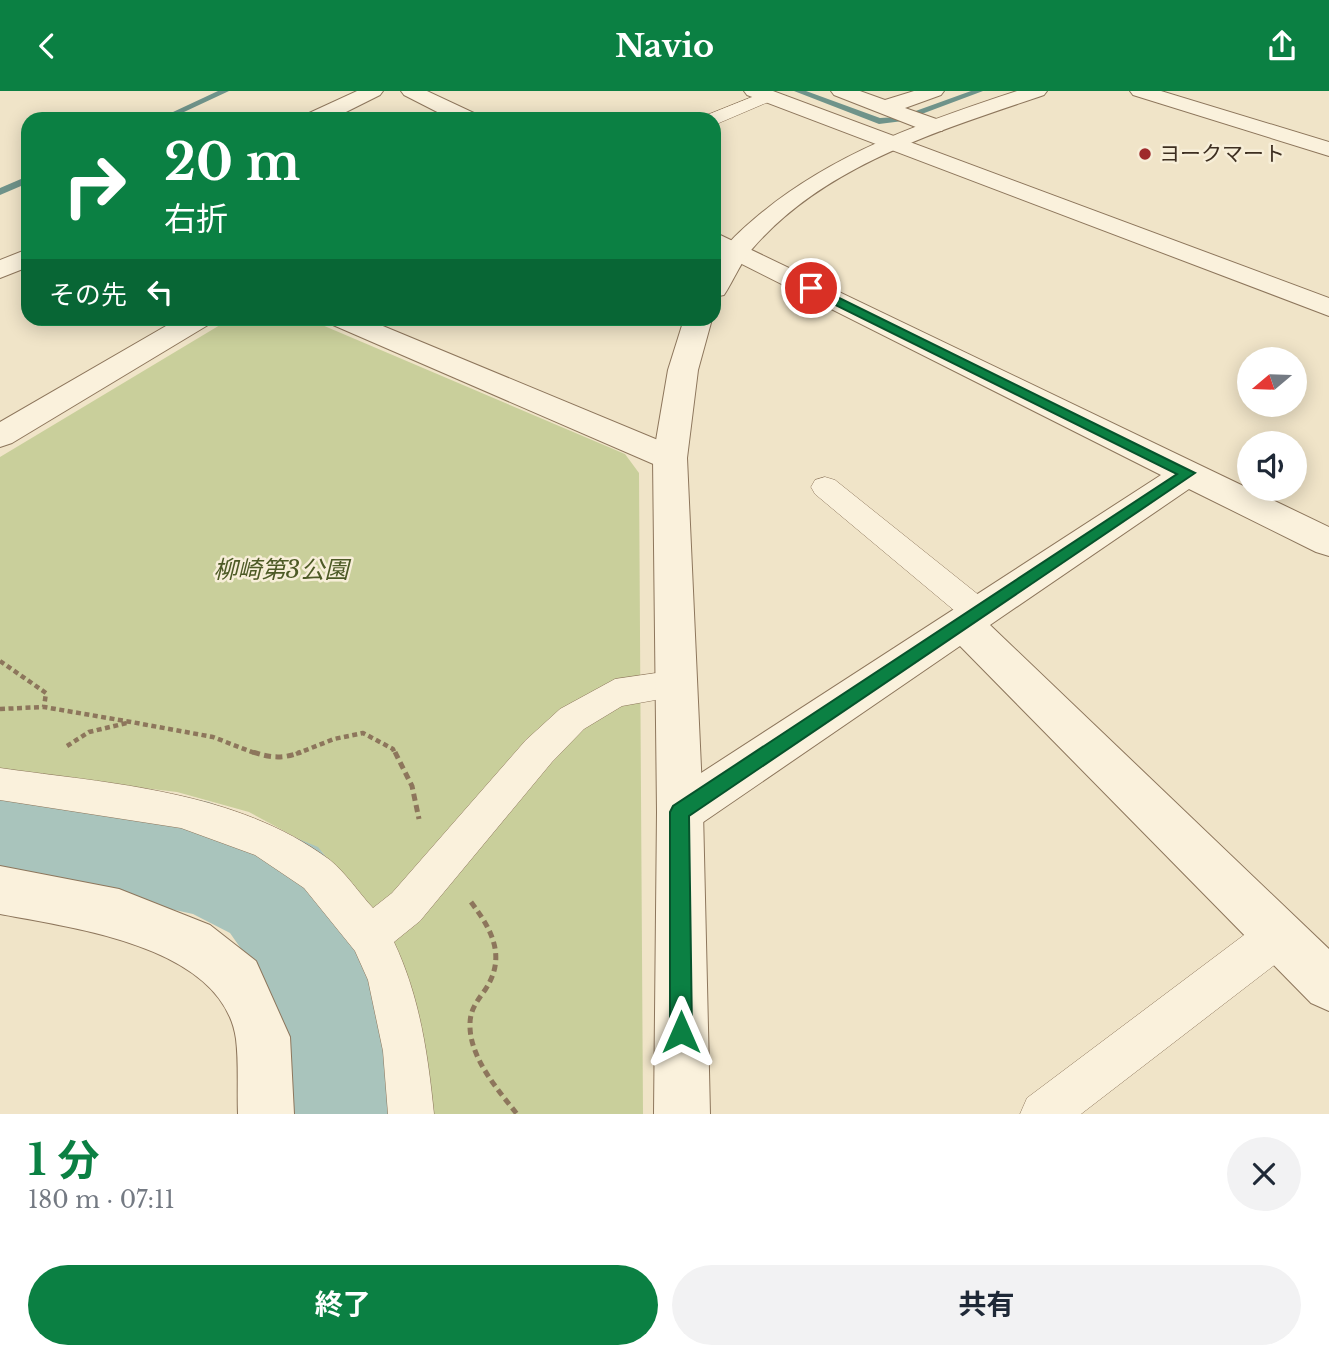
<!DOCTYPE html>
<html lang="ja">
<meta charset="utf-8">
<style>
:root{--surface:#fff;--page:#f2f2f3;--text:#1f2937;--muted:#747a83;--accent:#0b8043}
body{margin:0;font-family:"Libre Baskerville","Noto Sans JP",serif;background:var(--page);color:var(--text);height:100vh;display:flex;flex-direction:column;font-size:26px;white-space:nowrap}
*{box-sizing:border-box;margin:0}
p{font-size:23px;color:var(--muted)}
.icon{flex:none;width:38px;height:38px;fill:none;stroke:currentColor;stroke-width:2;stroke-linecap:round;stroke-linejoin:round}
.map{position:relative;height:1023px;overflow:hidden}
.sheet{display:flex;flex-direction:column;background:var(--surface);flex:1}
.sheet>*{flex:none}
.top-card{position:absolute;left:21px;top:21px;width:700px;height:214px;border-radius:21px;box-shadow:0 4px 18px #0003;background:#0b8043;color:#fff;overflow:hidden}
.needle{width:46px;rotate:251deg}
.buttons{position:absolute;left:1237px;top:256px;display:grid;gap:14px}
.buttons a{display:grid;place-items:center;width:70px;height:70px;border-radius:50%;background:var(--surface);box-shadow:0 4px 18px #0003;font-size:35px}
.pin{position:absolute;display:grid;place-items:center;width:60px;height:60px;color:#fff;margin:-30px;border:4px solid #fff;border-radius:50%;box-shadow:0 2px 7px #0007}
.me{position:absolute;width:77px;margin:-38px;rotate:0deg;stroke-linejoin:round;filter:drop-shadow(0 0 5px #0008)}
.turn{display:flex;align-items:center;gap:24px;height:147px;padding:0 28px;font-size:32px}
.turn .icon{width:91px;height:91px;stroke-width:2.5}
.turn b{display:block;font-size:49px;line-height:60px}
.then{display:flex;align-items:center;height:66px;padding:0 28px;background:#0003;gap:14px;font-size:26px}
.round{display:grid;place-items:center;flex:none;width:74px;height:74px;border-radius:37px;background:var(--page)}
.overview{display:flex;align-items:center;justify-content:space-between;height:119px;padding:0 28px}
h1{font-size:42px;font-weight:700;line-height:52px;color:var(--accent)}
.cta{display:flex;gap:14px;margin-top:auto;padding:14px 28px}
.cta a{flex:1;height:80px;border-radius:42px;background:var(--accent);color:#fff;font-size:28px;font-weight:700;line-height:80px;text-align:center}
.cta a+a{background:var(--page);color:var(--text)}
header{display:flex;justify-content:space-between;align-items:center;height:91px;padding:0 28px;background:var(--accent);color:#fff;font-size:32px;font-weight:700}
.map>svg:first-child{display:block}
.green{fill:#c9cf9b}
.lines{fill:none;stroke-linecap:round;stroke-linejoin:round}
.stream{fill:#6f938a;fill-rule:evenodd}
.river{fill:#a9c4bc;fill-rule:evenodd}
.service-casing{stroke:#8d765c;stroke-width:1}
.minor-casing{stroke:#8d765c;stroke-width:2}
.tertiary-casing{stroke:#8d765c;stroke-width:2}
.path-far1{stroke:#8d765c;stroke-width:4.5;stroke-dasharray:5 3.5;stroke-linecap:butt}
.path{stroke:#8d765c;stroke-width:5;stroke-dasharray:7 4.5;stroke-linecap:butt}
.service{fill:#faf1dc;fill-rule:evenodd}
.minor{fill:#faf1dc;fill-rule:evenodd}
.tertiary{fill:#faf1dc;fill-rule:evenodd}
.route{fill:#0b8043;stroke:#07532c;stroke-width:2}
.poi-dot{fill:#9e2a2b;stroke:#f7eed8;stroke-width:2.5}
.labels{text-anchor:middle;stroke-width:5;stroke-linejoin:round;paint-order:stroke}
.far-poi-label{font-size:21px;fill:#3d2e20;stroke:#f7eed8;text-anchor:start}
.park-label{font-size:24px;font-style:italic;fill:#4d5a26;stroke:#f7eed8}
</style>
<header><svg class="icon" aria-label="back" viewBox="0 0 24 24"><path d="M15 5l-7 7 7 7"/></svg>Navio<svg class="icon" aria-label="share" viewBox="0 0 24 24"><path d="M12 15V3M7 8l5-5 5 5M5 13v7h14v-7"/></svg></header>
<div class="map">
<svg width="1329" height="1023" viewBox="0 0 1329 1023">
<rect width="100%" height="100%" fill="#f0e4c8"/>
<path class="green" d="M230,228h78l317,135 14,19 4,641h-216l-60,-211 -46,-52 -72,-39 -72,-20 -177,-21v-314z"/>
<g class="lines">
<path class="stream" d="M218,0h11l-60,28h-11z
M794,0h12l74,27 19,-1 72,-26h12l-80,30 -24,3z
M28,85v7l-28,12v-7z"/>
<path class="river" d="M0,678l111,15 98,18 109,45 37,46 38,72 20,48 13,101h-144l-5,-100 -12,-31 -35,-50 -37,-19 -82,-18 -111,-17z"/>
<defs>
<path id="service" d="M767,0l8,5 -2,4 -54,23 -5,1v-5h-10l3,-4z
M825,386l10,3 155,124 5,9 -5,9 -11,3 -11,-3 -153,-128 -4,-7 4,-7z
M677,579l12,4 5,10 -5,10 -67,12 -38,23 -32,33 -132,159 -26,21c26,55 34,113 40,172h-46l-5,-63 -15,-71 -13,-29 -51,-63 -49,-33 -74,-27 -181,-28v-32c112,16 236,22 330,92 16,13 29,33 43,48l19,-15 134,-153 34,-31 55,-30z
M1279,823l15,6 6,15 -6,15 -213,164h-61l7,-16 237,-178z"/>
<path id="minor" d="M401,0h26l49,23 3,5h-28l-47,-24z
M744,0h29l556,207v18l-582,-221z
M831,0h29l25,9 29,-9h30l-3,4 -36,13 37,13 3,5 -3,5h-16l-92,-36z
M714,141l615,295v29l-13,-4 -127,-63 -199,136 339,324v62l-18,-8 -351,-357 -264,181 -16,6 -16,-6 -7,-15 7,-15 497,-322 -447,-225z
M178,228h34l-4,6 -196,118 -12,4v-25z
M329,228h37l316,131 5,8 -5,8 -12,3 -12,-3 -325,-141z
M0,775l119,23 91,36 46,36 34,76 4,77h-56c-1,-24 1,-51 -2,-75 -13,-93 -163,-111 -236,-125z"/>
<path id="tertiary" d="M357,0h26l-3,4 -48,24h-28l3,-5z
M1017,0h30l-3,4c-102,35 -219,69 -292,154 -12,14 -18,31 -28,46l-10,2c0,-9 -2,-23 1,-32 6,-17 24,-33 38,-45 76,-66 170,-98 264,-129z
M1130,0h31l168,51v14l-196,-61z
M28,158v18l-28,11v-18z
M684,228h28l-14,51 -11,88 16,354 7,302h-56l3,-302 -4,-354 15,-88z"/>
</defs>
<use href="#service" class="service-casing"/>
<use href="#minor" class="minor-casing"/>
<use href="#tertiary" class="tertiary-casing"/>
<path class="path-far1" d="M0,570l46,32 -2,14
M0,618l44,-2 87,15 82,15 44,17
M67,655l22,-14 38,-9
M296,663l38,-15 29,-6 30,16 2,5"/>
<path class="path" d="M253,661c17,6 31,7 48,0
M395,661l17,34 7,33
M471,811c21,28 36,55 14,88 -8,11 -15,20 -15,34 -1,33 28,66 47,90"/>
<use href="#service" class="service"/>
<use href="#minor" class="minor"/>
<use href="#tertiary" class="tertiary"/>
</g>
<path class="route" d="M807,195h8l380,187 -506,343 3,216 -3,7 -8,4 -8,-4 -3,-7v-220l3,-6 504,-332 -370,-183z"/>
<circle class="poi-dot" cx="1145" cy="63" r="7"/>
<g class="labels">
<g class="far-poi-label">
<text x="1159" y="70">ヨークマート</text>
</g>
<g class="park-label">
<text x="281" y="487">柳崎第3公園</text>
</g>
</g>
</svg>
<div class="buttons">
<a><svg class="needle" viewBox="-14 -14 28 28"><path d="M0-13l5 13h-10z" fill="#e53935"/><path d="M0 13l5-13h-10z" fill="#747a83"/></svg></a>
<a><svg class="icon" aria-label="sound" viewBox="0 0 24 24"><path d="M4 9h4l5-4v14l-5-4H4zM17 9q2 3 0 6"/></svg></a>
</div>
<div class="pin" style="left:811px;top:197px;background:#d93025"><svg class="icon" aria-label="arrive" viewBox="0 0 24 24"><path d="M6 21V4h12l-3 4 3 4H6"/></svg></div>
<svg class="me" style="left:681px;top:941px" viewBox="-20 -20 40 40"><path d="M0-17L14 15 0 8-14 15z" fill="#0b8043" stroke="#fff" stroke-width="4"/></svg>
<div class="top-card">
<div class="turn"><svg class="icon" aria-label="right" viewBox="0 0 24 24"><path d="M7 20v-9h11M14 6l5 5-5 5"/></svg><div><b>20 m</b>右折</div></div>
<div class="then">その先<svg class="icon" aria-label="left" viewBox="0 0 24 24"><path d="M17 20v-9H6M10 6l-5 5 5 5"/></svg></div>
</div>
</div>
<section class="sheet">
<div class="overview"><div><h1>1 分</h1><p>180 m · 07:11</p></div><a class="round"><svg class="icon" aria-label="close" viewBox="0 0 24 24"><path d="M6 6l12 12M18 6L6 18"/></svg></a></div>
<div class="cta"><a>終了</a><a>共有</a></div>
</section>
